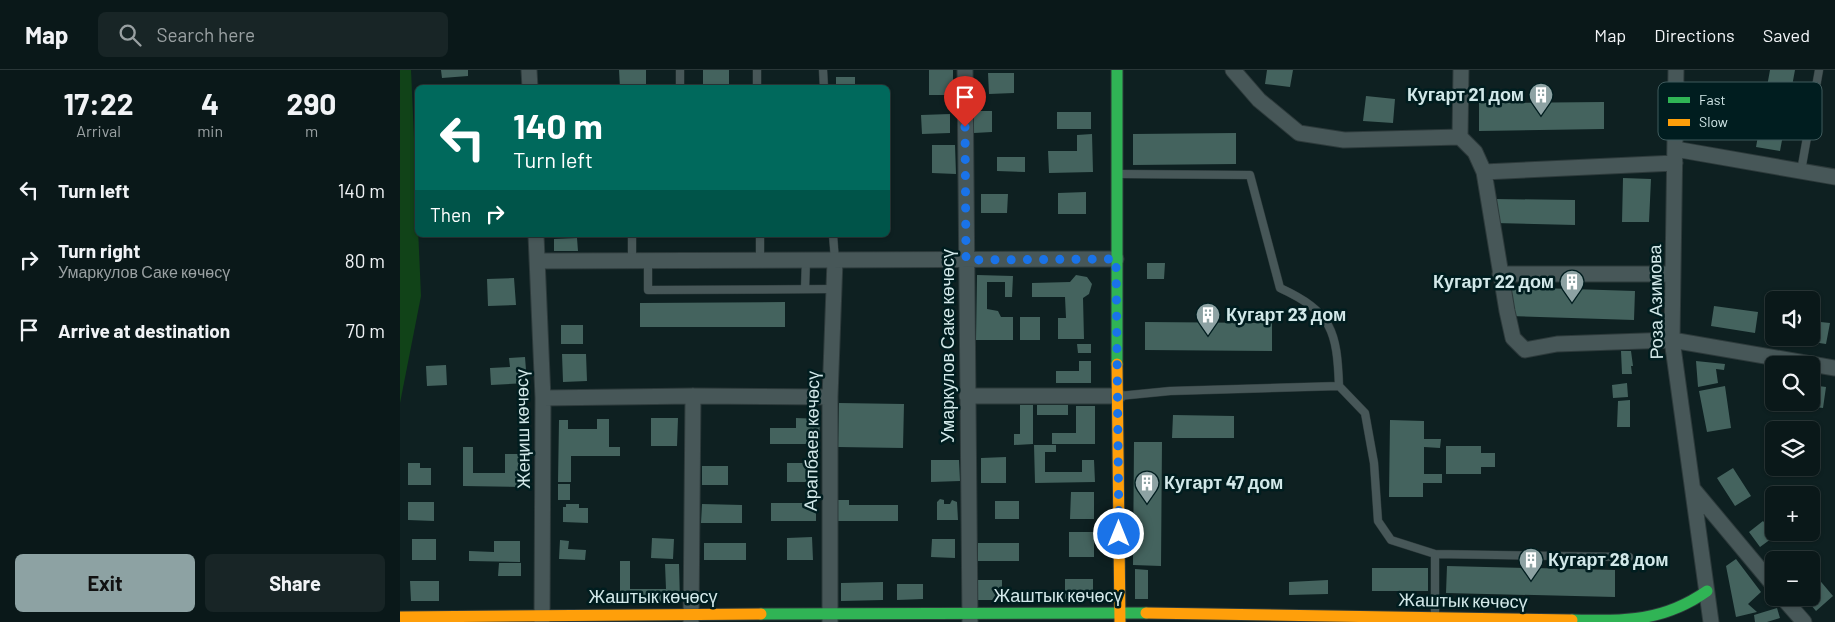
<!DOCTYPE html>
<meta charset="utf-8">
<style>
:root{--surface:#0a1819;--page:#182526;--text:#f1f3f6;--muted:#99a0a2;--line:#2a3738;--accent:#8da2a3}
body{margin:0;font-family:Barlow,sans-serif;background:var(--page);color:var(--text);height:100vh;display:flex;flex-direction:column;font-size:19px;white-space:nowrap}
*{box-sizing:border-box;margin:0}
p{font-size:16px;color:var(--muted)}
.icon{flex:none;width:28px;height:28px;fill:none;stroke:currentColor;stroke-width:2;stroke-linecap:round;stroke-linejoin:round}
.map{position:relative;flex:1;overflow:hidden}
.panel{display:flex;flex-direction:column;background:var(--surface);width:400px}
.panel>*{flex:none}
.hud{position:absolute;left:15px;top:15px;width:475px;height:152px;border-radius:8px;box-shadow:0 1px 4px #0004,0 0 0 1px var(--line);background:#00695c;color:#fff;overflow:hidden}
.tools{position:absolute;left:1365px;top:221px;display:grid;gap:10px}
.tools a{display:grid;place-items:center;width:55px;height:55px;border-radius:8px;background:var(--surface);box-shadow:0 1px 4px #0004,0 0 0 1px var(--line);font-size:25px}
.pin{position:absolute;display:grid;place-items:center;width:42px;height:42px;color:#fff;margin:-51px -21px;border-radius:50% 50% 50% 0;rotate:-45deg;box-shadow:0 0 5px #0007}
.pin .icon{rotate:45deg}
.me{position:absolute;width:55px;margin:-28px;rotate:0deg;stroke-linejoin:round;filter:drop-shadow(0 0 4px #0008)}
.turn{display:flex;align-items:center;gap:18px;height:105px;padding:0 15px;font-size:22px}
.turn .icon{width:65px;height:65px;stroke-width:2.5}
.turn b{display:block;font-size:35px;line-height:42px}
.then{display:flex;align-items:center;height:48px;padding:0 15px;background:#0003;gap:10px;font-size:19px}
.eta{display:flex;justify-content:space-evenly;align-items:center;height:85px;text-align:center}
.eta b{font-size:30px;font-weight:700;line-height:35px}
.button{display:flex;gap:10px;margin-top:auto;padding:10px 15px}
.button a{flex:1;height:58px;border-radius:8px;background:var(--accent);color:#111;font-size:20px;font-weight:700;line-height:58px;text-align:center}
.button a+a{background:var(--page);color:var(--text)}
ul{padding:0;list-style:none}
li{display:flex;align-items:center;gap:15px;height:70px;padding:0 15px}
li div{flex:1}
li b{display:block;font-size:19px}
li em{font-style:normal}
header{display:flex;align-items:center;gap:30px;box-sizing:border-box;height:70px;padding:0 25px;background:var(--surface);border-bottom:1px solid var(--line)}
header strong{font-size:24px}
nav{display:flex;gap:28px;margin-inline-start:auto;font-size:18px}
.search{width:350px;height:45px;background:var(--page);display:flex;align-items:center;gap:12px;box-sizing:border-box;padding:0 18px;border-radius:8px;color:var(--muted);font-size:19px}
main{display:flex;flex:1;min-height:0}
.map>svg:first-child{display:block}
.green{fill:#114318}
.building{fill:#44635e}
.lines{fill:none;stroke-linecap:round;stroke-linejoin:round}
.lane-casing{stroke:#2d3a3b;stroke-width:9}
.street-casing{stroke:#2d3a3b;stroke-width:17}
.fast-casing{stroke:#2d3a3b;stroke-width:13}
.slow-casing{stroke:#2d3a3b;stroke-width:13}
.lane{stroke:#475758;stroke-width:8}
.street{stroke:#475758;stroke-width:15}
.fast{stroke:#30b455;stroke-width:11}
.slow{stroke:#ff9f0a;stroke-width:11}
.route{stroke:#1a73e8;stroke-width:9;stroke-dasharray:0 16.2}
.labels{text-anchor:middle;stroke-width:5;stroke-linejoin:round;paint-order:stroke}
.poi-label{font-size:18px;font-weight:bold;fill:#d2e8e9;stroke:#001d1f;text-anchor:start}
.street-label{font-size:18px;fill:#d2e8e9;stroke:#001d1f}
.key{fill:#001d1f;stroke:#3f5a5c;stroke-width:1}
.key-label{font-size:14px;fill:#d2e8e9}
</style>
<header>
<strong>Map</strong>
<div class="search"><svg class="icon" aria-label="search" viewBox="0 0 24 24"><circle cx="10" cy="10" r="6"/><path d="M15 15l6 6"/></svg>Search here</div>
<nav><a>Map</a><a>Directions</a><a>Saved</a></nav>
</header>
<main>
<section class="panel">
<div class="eta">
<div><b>17:22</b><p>Arrival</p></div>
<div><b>4</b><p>min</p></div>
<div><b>290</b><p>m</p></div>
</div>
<ul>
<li><svg class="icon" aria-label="left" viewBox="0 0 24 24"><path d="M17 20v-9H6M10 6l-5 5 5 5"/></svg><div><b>Turn left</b></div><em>140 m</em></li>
<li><svg class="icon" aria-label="right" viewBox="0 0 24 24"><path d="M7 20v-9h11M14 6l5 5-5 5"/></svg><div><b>Turn right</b><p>Умаркулов Саке көчөсү</p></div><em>80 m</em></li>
<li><svg class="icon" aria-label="arrive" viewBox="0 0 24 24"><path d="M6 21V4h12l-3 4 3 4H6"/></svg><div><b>Arrive at destination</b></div><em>70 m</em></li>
</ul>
<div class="button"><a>Exit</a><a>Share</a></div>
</section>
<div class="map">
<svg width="1435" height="552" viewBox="0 0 1435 552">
<rect width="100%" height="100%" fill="#0e2021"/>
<path class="green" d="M0,0h11l10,226 -21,107z"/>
<path class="building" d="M41,0h27v6l-26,2z
M219,0h27v18h-26z
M303,0h26v18h-26z
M529,0h24v25h-24z
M867,0h26l-3,17 -25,-3z
M1370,0h25l-15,81 -24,-4z
M588,3h26v20l-25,1z
M436,7h19v11h-19z
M966,26l29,3 -2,24 -30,-2z
M1204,32v27l-125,2v-28z
M574,41h18v21l-18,1z
M657,42h34v17h-34z
M550,44v19l-28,1 -1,-19z
M836,63v31l-103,1v-31z
M692,64l1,38 -44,1 -1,-22h29v-16z
M532,75h23l1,29 -24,-1z
M597,87h28v15l-28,-1z
M1223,108l28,1 -2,43h-27z
M686,122v22h-28v-21z
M581,124h27l-1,19h-26z
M1096,129l79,1v25l-80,-2z
M177,168l1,13h-24v-12z
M747,193h18l-1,16h-17z
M577,205l36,1 -1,21h-7v-15h-18v27l11,2 3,6h12v23h-37z
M676,205l11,2 5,7 -3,10 -6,4 1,41h-26v-21h8l-1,-21h-33v-14l38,-1z
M114,208l2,27 -28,1 -1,-27z
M1110,217l125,4 -1,29 -125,-4z
M385,232v25h-145v-24z
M1314,236l44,6 -3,21 -44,-7z
M620,247h20v23h-20z
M1411,251l19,2 -4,21 -34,-5 19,-1z
M745,252l127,1v28l-127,-1z
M161,255h22v19h-22z
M677,274h14v9h-13z
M1221,281h10l2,15h-2l1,8h-10z
M162,284h24l1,27 -24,1z
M125,287l2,26 -36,2 -1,-17 20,-1 -1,-9z
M679,291h12v22h-35v-12h23z
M1296,291l29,3 -1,6 -8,-1 2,14 -20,4z
M46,295l1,20 -20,1 -1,-20z
M1227,313l1,14 -15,1 -1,-13z
M1411,315l15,2 -3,21 -29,-4 17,-2z
M1325,316l6,42 -24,4 -8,-41z
M1230,330v27h-13l1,-26z
M439,333l65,1 -1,44 -65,-1z
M620,335h13v39l-19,1v-11h6z
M637,335h31v10h-31z
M676,336h19v38h-43v-11h24z
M773,345l61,1v22h-62z
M251,348h27l-1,28h-26z
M396,348l24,1 -1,25h-49v-16h26z
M197,349h12v28h11v9h-49v26h-13l1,-62h9v9h29z
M990,350l34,1v18h17l-1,9 -16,-1v27h18v9h-19v14h-34z
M734,372h28l-1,124 -28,-1z
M634,375h22v7h-11v20h37v-12h12l1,22 -60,1z
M1046,376h35v7h14v14h-14v7h-35z
M63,377h10v26h32v-19h18v33l-60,-1z
M606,387v26h-25v-25z
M531,390h28l1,21 -29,1z
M8,393h12v5h11v17h-23z
M387,393h26v19h-26z
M302,396h26v19h-26z
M1333,398l18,28 -16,10 -18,-28z
M158,414h12v16h-12z
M671,422h23v27h-24z
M540,429l4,1v4h6l2,-4 5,2 1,18h-21v-18z
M438,430h11v5h49v16h-60z
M595,431h24v18h-24z
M8,432h26v19l-26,-1z
M371,433h45v18h-45z
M166,434h13v4h9v15l-25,-1v-15h3z
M302,434l40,1v18h-41z
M1363,451l12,15 -15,11 -11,-15z
M669,462h25v25h-25z
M412,467l1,23h-26v-22z
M252,468l22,1 -1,20 -22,-1z
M12,469h24v21h-24z
M532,469h23v19l-24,-1z
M160,470l9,1 -1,8 18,1 -1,10 -26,-1z
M94,471h26v21l-51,-1v-10l25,1z
M304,473h42v17h-42z
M578,473h41v18h-41z
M1336,489l25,33 -13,12 9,8 -21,5 -10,-51z
M220,491h10v28h36l-1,-25h14l1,38h-60z
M99,493h22v13h-23z
M1047,496l168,4v27l-169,-4z
M972,498h56v23h-56z
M735,499l13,1v29h-13z
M1411,500l22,26 -17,15 -11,-13h6z
M665,509h28v20h-28z
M578,510h24v20h-24z
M928,510v14l-39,1v-13z
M10,511h29v20h-28z
M483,512v18l-42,1v-18z
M497,514h26v15l-26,1z
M1377,538l3,10 -13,4h-12l-1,-7z"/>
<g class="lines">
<defs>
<path id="lane" d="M280,0v18
M357,0v18
M423,0l1,18
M1401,101l18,-101
M719,104l131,1 30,113c52,24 57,43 59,98l-169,5 -51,5
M232,165v25
M360,165v25
M433,165l2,25
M248,190v30l186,-1
M405,219l1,-29
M939,316l26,27 9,50 4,58 13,19 44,14
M1035,546v-62l194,3"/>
<path id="street" d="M129,0l1,18
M565,0l5,552
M833,0l26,30 40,33 45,7 116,-3 15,15 9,20 23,139 6,27 12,12 32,-6 115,-4 163,28
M1276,0l-4,270 39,282
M1060,67l1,-67
M1275,79l160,28
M1084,102l191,-9
M136,165l7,163 -1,224
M137,191l579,-2
M1100,204h173
M567,326h151
M143,328l150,-2 137,1
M1293,419l81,97
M1383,528l21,24
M291,552l2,-226
M430,552v-225l5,-137"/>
<path id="fast" d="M717,0v294
M361,544l385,-1
M1172,550c53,1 91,2 135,-29"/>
<path id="slow" d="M717,294l3,258
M746,543l426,7
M0,547l361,-3"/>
</defs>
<use href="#lane" class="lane-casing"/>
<use href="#street" class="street-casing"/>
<use href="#fast" class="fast-casing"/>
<use href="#slow" class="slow-casing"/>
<use href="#lane" class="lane"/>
<use href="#street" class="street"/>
<use href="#fast" class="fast"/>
<use href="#slow" class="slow"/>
</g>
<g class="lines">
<path class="route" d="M565,57l1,133 150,-1 3,275"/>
</g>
<defs>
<symbol id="building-pin" viewBox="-11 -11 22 30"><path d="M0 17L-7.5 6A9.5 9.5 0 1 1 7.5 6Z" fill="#8da2a3" stroke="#001d1f"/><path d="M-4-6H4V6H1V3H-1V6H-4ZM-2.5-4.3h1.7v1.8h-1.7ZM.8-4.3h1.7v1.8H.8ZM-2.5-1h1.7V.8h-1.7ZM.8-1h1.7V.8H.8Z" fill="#fff"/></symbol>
</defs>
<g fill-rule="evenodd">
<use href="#building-pin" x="1127" y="11" width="28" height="38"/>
<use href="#building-pin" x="1158" y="198" width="28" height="38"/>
<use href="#building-pin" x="794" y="231" width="28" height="38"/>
<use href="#building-pin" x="733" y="399" width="28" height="38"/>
<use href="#building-pin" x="1117" y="476" width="28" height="38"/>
</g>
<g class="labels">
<g class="poi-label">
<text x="1124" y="31" text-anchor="end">Кугарт 21 дом</text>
<text x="1154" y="218" text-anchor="end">Кугарт 22 дом</text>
<text x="826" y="251">Кугарт 23 дом</text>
<text x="764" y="419">Кугарт 47 дом</text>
<text x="1148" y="496">Кугарт 28 дом</text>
</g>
<g class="street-label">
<text transform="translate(1256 232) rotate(-91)" y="6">Роза Азимова</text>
<text transform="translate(548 276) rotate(-90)" y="6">Умаркулов Саке көчөсү</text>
<text transform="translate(123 359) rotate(-91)" y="6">Жеңиш көчөсү</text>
<text transform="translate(412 371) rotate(-89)" y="6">Арапбаев көчөсү</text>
<text x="658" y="532">Жаштык көчөсү</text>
<text x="253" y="533">Жаштык көчөсү</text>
<text transform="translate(1063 531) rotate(1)" y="6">Жаштык көчөсү</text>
</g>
</g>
<rect x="1258" y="12" width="164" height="58" rx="8" class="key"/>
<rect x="1268" y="27" width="22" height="6" fill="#30b455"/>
<rect x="1268" y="49" width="22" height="7" fill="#ff9f0a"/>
<g class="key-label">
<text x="1299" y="35">Fast</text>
<text x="1299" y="57">Slow</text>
</g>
</svg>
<div class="tools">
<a><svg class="icon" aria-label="sound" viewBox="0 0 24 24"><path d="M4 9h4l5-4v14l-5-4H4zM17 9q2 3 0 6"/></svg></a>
<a><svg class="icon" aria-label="search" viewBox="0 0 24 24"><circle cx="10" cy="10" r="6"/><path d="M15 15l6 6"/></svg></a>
<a><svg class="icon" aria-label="layers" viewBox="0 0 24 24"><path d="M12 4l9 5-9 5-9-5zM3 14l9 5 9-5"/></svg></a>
<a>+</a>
<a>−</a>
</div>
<div class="pin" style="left:565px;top:57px;background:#d93025"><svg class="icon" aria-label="arrive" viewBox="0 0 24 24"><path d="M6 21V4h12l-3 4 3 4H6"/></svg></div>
<svg class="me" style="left:719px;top:464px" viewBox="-20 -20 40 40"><circle r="17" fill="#1a73e8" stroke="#fff" stroke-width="3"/><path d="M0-11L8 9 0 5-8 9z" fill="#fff"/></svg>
<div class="hud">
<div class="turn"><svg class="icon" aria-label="left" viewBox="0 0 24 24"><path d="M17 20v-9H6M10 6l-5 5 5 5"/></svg><div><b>140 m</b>Turn left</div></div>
<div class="then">Then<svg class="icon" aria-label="right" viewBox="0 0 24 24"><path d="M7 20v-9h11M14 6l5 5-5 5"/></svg></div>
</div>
</div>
</main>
